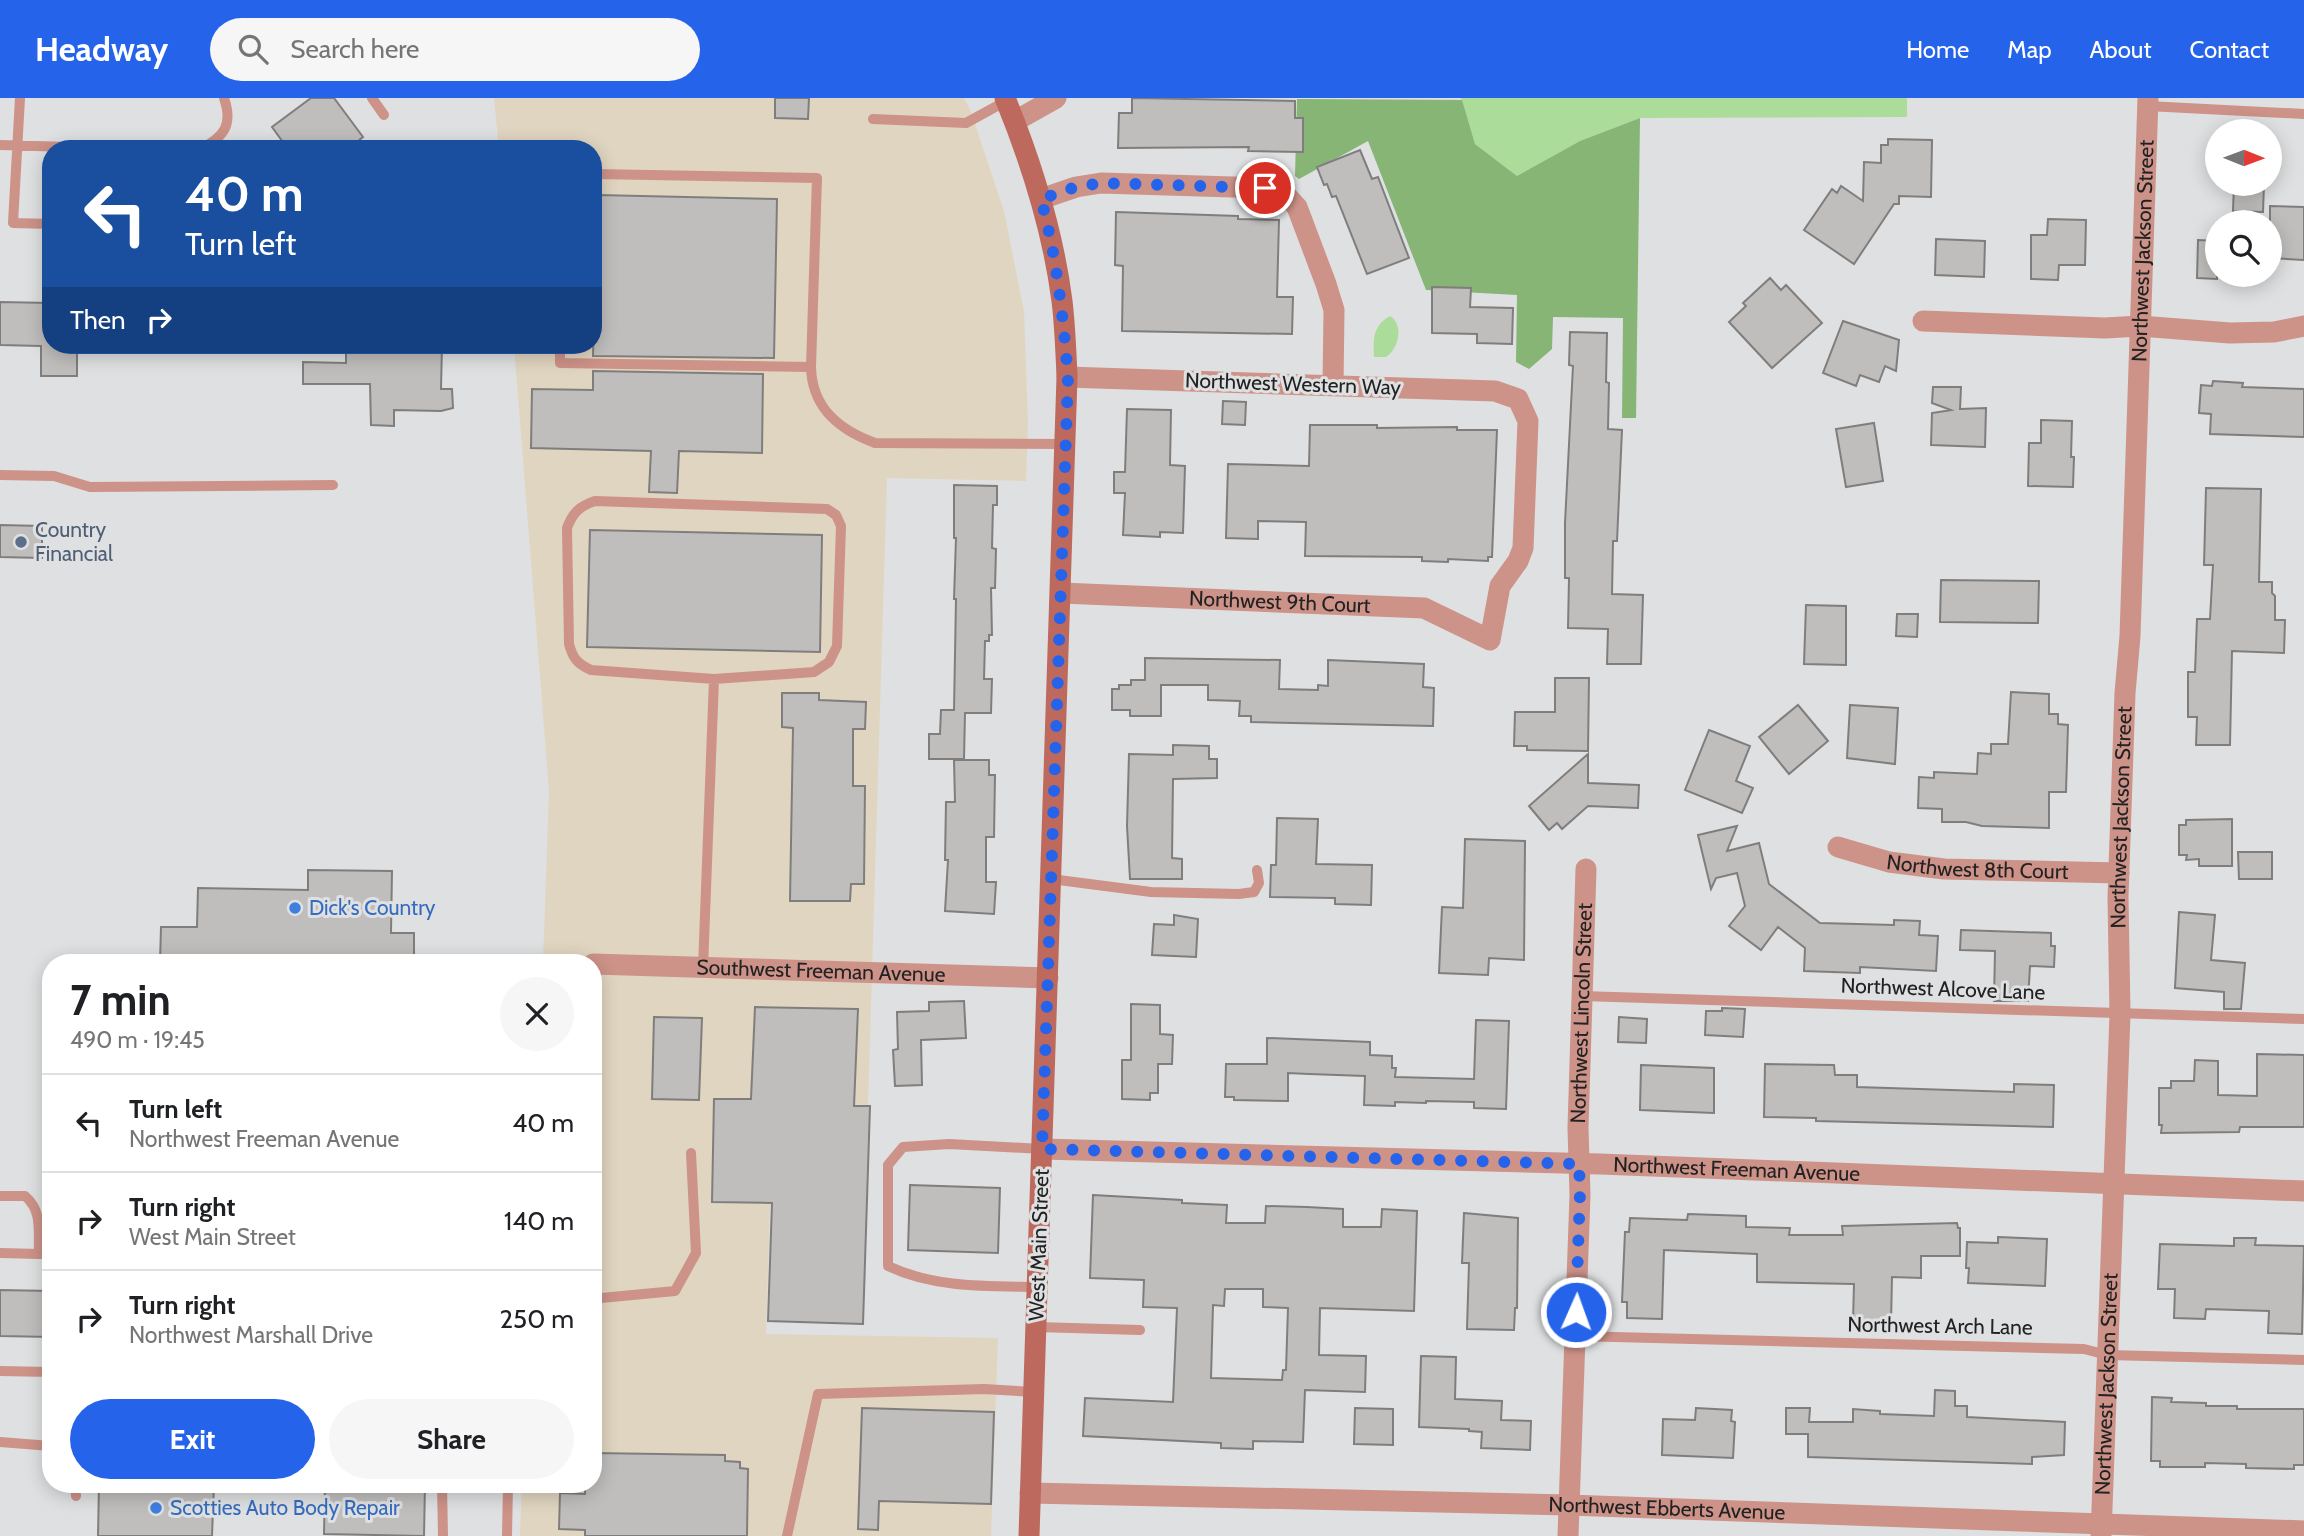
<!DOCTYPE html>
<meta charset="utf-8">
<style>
:root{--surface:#fff;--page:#f6f6f6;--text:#202124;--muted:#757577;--line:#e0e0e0;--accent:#2563eb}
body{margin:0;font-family:Cabin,sans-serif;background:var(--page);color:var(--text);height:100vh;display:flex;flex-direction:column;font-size:26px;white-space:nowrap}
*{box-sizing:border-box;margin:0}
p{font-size:23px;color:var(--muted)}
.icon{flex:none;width:38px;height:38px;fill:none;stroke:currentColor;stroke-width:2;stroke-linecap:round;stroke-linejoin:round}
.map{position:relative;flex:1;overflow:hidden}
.sheet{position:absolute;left:42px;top:856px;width:560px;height:539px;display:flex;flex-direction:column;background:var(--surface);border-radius:28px;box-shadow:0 4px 18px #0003}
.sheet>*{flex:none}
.banner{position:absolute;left:42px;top:42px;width:560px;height:214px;border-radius:28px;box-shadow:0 4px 18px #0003;background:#1a4fa0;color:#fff;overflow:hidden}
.needle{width:46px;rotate:91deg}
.fabs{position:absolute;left:2205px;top:21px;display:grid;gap:14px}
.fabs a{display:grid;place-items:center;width:77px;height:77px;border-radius:50%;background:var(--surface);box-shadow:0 4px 18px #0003;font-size:35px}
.pin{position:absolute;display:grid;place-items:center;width:60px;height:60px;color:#fff;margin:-30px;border:4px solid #fff;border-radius:50%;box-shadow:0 2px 7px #0007}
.me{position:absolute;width:77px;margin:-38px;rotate:2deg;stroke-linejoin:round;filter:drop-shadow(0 0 5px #0008)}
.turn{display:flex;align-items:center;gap:24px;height:147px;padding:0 28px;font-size:32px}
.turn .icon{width:91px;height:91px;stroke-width:2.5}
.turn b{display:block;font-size:49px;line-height:60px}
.then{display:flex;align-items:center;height:66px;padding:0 28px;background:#0003;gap:14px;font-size:26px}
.round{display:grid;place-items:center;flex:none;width:74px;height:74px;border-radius:37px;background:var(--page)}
.overview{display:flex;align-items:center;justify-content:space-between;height:119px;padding:0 28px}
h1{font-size:42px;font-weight:700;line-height:52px}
.primary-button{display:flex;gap:14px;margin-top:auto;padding:14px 28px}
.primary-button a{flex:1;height:80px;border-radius:42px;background:var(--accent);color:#fff;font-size:28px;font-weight:700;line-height:80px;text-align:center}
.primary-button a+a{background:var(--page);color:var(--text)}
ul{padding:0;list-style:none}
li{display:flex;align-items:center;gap:21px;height:98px;padding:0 28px;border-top:2px solid var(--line)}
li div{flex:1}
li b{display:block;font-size:26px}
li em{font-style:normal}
header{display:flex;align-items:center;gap:42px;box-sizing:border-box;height:98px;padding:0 35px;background:var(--accent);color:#fff}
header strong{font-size:33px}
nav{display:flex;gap:38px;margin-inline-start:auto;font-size:24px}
.search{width:490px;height:63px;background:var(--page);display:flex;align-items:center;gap:18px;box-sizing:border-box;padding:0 24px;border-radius:38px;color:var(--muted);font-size:26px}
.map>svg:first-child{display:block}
.industrial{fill:#e0d5c0}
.green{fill:#abdc9a}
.forest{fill:#86b575}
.building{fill:#c0bebd;stroke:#807e7d;stroke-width:2;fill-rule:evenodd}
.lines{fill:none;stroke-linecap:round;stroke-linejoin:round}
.lane{stroke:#cd9288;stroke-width:10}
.street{stroke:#cd9288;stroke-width:21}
.secondary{stroke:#be695d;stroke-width:21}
.route{stroke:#2563eb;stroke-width:12;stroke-dasharray:0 21.6}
.service-dot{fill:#5c6f8a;stroke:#dfe0e1;stroke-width:2.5}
.shop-dot{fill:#3f7fe0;stroke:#dfe0e1;stroke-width:2.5}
.labels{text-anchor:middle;stroke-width:6;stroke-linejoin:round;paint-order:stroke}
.street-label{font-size:21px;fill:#222223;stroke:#dfe0e1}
.service-label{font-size:21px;fill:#4e5e75;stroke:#dfe0e1;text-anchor:start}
.shop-label{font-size:21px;fill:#366cbe;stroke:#dfe0e1;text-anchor:start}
</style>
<header>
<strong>Headway</strong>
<div class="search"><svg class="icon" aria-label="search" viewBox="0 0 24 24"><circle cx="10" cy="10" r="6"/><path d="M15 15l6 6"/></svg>Search here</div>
<nav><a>Home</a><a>Map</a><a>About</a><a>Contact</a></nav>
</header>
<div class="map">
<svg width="2304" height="1438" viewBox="0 0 2304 1438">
<rect width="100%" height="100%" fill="#dfe0e1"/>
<path class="industrial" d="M494,0h470l7,14 33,99 20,101 4,109 -2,60 -139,-3 -19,627 -95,-2 -7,231 232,4 -7,198h-471l2,-52h71v-522h-50l6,-171 -35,-446h79v-196h-94z"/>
<path class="green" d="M1461,0h446v19l-267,1 -60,23 -63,35 -42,-32z
M1390,218c14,8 9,33 -4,41h-12c-1,-17 -1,-32 16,-41z"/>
<path class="forest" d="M1297,1l165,1 13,44 42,32 63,-35 60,-23 -4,300h-14l1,-100 -70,-1 -1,32 -23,20 -13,-7 1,-67 -91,-5 -58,-149 -69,38 -4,-3z"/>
<path class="building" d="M311,0h23l29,39 -15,12h-60l-16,-22z
M775,0h34l-1,21 -33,-1z
M1132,0l163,3v17h8v34l-55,-1 1,-4 -131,1 1,-35h13z
M1888,41l44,1 -1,57 -32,-1v8h-5l-40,60 -50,-34 28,-41 5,4 4,-7 22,15 1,-39 17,1v-18h7z
M1360,52l12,29 6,-2 31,81 -42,16 -31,-78 -4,1 -5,-13 -3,1 -7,-18z
M2234,86h30l-1,28 -30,-1z
M597,97l180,4 -3,159 -181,-2z
M2270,108l34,1v53l-34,-2z
M1116,114l122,4v3l41,1 -2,77h16l-1,37 -170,-3 1,-65 -8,-1z
M2048,121l38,1 -1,45h-26l-1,15 -27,-1v-44h16z
M1936,141l49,2 -1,36 -49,-2z
M2198,142l19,1v38l-20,-1z
M1770,180l11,12 5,-5 36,38 -50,45 -43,-46 17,-16 -3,-3z
M1432,189l39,1 -1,19 43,1 -1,36 -35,-1v-9l-45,-1z
M0,204l51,1v42h26v31h-36v-30l-41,-1z
M1843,223l56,19 -3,31 -11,-5 -6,16 -19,-7 -4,11 -33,-13z
M1570,234l37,1 -1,49 3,1 -1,46 14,1 -5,111h-4l-1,53 31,1 -2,69h-34l1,-35 -40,-1 1,-50h-4v-55l8,-157 -4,-1z
M346,247h96l-1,44h11l1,19 -12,3 -47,-1v16l-23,-1 -1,-41h-67v-22l43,1z
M593,273l170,3 -1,79 -83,-2 -2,42 -28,-1 2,-41 -120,-3 1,-59 61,1z
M2213,283l30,2 -1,4 62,2v48l-94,-3 1,-20 -12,-1 2,-28 11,1z
M1933,289h28l-1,22 26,-1 -1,39 -54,-2 1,-32 19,-3 -19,-7z
M1223,303l23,1 -1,23 -23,-1z
M1127,311l44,1 -1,55 15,1 -2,67 -23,-1v5l-37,-2 2,-42h-11v-21h11z
M2041,322l31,1 -1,36h3l-1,30 -45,-1 1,-43h12z
M1874,325l9,58 -37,6 -10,-58z
M1310,327h67v3l80,-1v3h40l-5,127h-4v4l-40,-2v3l-26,-1v-4l-117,-1 1,-34 -48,-1v18l-32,-1 2,-74 81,2z
M954,387l43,1v19h-4l-1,43 4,1 -1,39h-4l1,47h-3v6h-4l-1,38h8l-1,34h-26l-1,46h-35v-25h11l1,-24h13l2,-111h-2l2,-61h-2z
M2206,390l55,1 -2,93h13v11l3,3v24h10l-1,33 -52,-2 -2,94h-34l1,-28h-9v-45h7l2,-53h13l3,-54h-9z
M0,427l42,1v32l-42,-1z
M590,432l232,5 -2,117 -233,-5z
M1941,482l98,1 -1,42 -98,-1z
M1806,507l40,1v59l-42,-1z
M1897,516h21l-1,23 -21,-1z
M1145,560l135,2 -1,29 39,1v-5l10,1v-26l96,4 -1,23 11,1 -1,38 -182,-4v-6h-12l1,-15 -32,-1v-15h-47v31h-31v-6h-18v-21h7v-4h12v-5h14z
M1555,580h34l-1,73 -61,-1v-4h-13l1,-34h40z
M2011,594l38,2v20h9v10l10,1 -2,67h-17v36l-67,-2 -16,-4h-24v-13l-24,-1 1,-31 15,1v-6l43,2 1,-21 13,1v-10h17z
M782,595h37v7l47,2 -1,27h-12v57h12l-1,98h-13l-1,17h-60l3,-173 -11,-1z
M1798,607l30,36 -39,33 -30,-37z
M1850,607l48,3 -3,56 -48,-6z
M1709,632l41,16 -14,35 17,7 -11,25 -57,-23z
M1173,647l36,1v13h8v19l-44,1 -1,79 10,1v20h-52l-3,-53 2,-72 44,1z
M1588,656v29l51,2 -1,23 -50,-2 -26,23 -5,-6 -8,7 -20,-24z
M954,662h35v15h6l-1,62h-8v45h10l-2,32 -49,-3 3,-51h-3l1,-58h9z
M1277,720l41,1 -2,45 56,1 -1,40 -36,-1v-6l-65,-1 1,-32h5z
M2232,721v47h-33v-7l-13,1 1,-5h-8v-30h7v-5z
M1737,728l-10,25 32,-8 10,41 51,39 74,2v-5l26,1 -1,14 19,1 -2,35 -76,-4v6l-56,-2 1,-23 -27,-21 -17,23 -32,-24 16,-20 -8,-33 -21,5 -5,11 -13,-54z
M1465,741l60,2 -1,119 -35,-2 -1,17 -49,-2 3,-66 21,1z
M2238,754h34v27h-33z
M308,772l84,1 -1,62h23v29h-254l1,-35h36l1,-39 110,2z
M2179,814l36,3 -4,45 34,3 -4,46h-17v-17l-49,-4z
M1174,817l24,4 -2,38 -44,-2 2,-31 20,1z
M1961,832l90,3v13h4l-1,21 -24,-1 -2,35h-34l1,-50 -35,-1z
M964,903l2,37 -45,2 1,45 -27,1 -2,-36 5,-1 -1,-37 32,-1v-9z
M1131,906l29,1v29l13,1 -1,29h-14v29h-8v7l-28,-1v-39h9z
M755,909l103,2 -4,97h16l-7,218 -95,-3 4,-118 -60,-1 2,-103h37z
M1722,910l23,1 -2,28 -38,-2 1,-24h16z
M654,919l48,1 -3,82 -47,-1z
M1619,919l28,2 -1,24 -28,-1z
M1476,922l33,1 -3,88 -32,-1v-6l-48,-1v2l-31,-1v4l-31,-1 1,-29 -56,-2 -21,-1v28l-54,-1v-3h-9l1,-33h41v-26l103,4v13l22,1v12h4l-1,9 79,2z
M2257,956l47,1v72h-64l-1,5 -78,1 1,-8h-3v-37h12v-7h23l1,-21 23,1v34l39,1z
M1765,966l69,1 1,10h22v12l157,5v-8l40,1 -1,42 -237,-6v-3l-52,-1z
M1641,967l73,3v45l-74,-3z
M910,1087l90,3 -2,65 -90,-3z
M1093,1097l89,5v3l45,2 -1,18h39l1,-17 41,1 36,2v18h38l1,-18 35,2 -3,100 -94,-3 -1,47 47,1 -1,36 -60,-2 -2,52 -50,-1v8l-32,-1v-5l-138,-7 2,-38 88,4 4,-94 -34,-1 1,-27 -54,-2zM1225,1191h38v18l25,1 -2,62h-3l-1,10 -71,-2 2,-73 11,1z
M1464,1115l54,5 -1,90h-2l-1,22 -47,-1 2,-66h-7z
M1688,1116l58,2v11l44,1 -1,7h54l-1,-9 115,-3 1,5h2v28h-39v22l-29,-1 -1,46 -38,-2 1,-37 -97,-2v-28l-93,-4 -2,69 -35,-1v-16h-5l3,-70h4l1,-14 57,2z
M1998,1139l49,2 -2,47 -77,-3 1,-15h-3l1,-26 31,1z
M2234,1140h22l-1,7 49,1 -2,88 -34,-1 1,-22 -63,-2 -1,10 -31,-1 1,-29h-17l2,-45 74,2z
M0,1192l51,1v46l-51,-1z
M1421,1258l35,1 -1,42 47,2 -1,19 30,1 -1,29 -49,-2 1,-16 -13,-1v-2l-50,-2z
M1935,1292l20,1v15h12v11l98,5 -1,33 -32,2v7l-224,-7v-23h-22v-26h24l-1,14h44v-13l27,2v3l54,2z
M2152,1299l20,1 -1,4 35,1v3h31v3h67v56h-10v4l-48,-1v-4l-41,-1v4h-45v-6h-9z
M862,1310l132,4 -3,92 -112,-3 -1,29 -20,-1z
M1355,1310l38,1v36l-39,-1z
M1696,1310l36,2 -1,11 4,1 -2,36 -71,-3 1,-36 32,1z
M593,1355l132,2v6l15,1v6l8,1 -1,67h-162v-6l-26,-1 1,-36 25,1v-10h8z
M99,1386h115l-2,52h-114z
M325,1386h100l-1,52 -100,-2z"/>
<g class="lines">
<path class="lane" d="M20,0l-7,125 38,1
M372,0l12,17
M2147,8l157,8
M873,21l93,4 40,-22
M0,47l142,4
M200,51c25,-12 33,-25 24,-51
M593,76l224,4 -6,189c1,41 28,63 64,76l192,1
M560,247v18l251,4
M0,377l54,1 36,11 243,-2
M595,403l232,8 9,6 5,11 -4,120 -8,16 -15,10 -100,7 -123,-9c-13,-6 -18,-11 -22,-26l-2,-116c6,-16 13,-22 28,-27z
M1051,781l100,13 88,2 15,-2 5,-9 -2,-13
M703,870l11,-289
M1582,898l722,23
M0,1098h25c18,15 13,36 14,58h12
M0,1155l39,1
M1037,1189c-50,-1 -103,1 -149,-21v-101l15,-18 46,-3 93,5
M593,1203l8,-3 74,-7 21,-38 -5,-100
M1036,1229l104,3
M1575,1238l509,13 23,6 197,5
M0,1273l51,1
M0,1344l51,4
M75,1386l1,12
M442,1386l1,52
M507,1438l1,-52
M787,1438l31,-142 166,-5 50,3"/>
<g class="street">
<path d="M1015,23l41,-23"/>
<path d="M1041,101l35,-12 25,-4 164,5 20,6 12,13 29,77 8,26 -1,75"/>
<path d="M1923,223l182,7 35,-2 90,7 44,-1 30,-6"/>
<path id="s1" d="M1061,495l363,15 66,32 10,-54 18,-25 5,-13 5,-127 -10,-22 -23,-8 -428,-14"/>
<path id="s2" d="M1838,749l51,15 55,7 175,4"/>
<path id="s3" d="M593,866l455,14"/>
<path id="s4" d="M1042,1051l558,15 704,27"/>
<path id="s5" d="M1030,1395l538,12 736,26"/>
<path id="s6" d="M1568,1438l12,-341 -2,-67 8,-259"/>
<path id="s7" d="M2101,1438l19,-522 -2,-117 7,-204 5,-57 18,-538"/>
</g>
<path class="secondary" d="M1005,0c27,66 48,133 57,203 3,25 4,51 5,76l-38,1159"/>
</g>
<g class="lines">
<path class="route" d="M1265,90l-164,-5 -25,4 -35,12c16,59 22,117 27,178l-26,772 537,15 1,28 -4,120"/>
</g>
<circle class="service-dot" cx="21" cy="444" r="7"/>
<g class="shop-dot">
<circle cx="295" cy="810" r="7"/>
<circle cx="156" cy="1410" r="7"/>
</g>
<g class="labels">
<g class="street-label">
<text dy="7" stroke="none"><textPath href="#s7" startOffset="1286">Northwest Jackson Street</textPath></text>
<text transform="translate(1293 286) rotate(2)" y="7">Northwest Western Way</text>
<text dy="7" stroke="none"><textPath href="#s1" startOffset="219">Northwest 9th Court</textPath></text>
<text dy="7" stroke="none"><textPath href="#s7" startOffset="719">Northwest Jackson Street</textPath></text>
<text dy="7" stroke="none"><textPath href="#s2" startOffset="142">Northwest 8th Court</textPath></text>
<text dy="7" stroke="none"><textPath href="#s3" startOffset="228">Southwest Freeman Avenue</textPath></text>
<text transform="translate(1943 891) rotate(2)" y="7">Northwest Alcove Lane</text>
<text dy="7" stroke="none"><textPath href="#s6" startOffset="523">Northwest Lincoln Street</textPath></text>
<text dy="7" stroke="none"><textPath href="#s4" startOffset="695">Northwest Freeman Avenue</textPath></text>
<text transform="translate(1039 1147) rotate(-88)" y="7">West Main Street</text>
<text transform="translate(1940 1228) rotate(1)" y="7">Northwest Arch Lane</text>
<text dy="7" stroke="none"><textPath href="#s7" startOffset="152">Northwest Jackson Street</textPath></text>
<text dy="7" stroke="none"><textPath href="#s5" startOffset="637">Northwest Ebberts Avenue</textPath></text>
</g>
<g class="service-label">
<text x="35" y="439">Country<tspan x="35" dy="24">Financial</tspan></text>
</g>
<g class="shop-label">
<text x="309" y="817">Dick's Country</text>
<text x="170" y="1417">Scotties Auto Body Repair</text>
</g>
</g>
</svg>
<div class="fabs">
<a><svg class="needle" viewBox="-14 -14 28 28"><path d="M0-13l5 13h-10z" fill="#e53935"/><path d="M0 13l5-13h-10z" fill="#757577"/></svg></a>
<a><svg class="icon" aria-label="search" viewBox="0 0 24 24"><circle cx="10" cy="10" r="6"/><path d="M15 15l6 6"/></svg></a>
</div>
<div class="pin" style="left:1265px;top:90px;background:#d93025"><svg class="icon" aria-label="arrive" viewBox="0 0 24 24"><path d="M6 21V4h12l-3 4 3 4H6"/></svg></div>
<svg class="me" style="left:1576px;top:1214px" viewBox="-20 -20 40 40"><circle r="17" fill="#2563eb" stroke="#fff" stroke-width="3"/><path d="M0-11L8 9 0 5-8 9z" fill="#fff"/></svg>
<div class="banner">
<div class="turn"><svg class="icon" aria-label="left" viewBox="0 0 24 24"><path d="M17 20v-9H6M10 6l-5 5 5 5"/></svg><div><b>40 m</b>Turn left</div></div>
<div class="then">Then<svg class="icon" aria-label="right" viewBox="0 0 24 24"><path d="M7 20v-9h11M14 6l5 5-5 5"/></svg></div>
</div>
<section class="sheet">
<div class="overview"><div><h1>7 min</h1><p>490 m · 19:45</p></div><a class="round"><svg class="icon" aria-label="close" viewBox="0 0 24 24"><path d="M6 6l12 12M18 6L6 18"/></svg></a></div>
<ul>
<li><svg class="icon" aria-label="left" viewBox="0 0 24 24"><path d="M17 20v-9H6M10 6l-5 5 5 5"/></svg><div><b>Turn left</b><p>Northwest Freeman Avenue</p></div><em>40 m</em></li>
<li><svg class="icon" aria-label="right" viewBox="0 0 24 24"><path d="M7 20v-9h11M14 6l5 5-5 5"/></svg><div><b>Turn right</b><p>West Main Street</p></div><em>140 m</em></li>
<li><svg class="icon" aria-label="right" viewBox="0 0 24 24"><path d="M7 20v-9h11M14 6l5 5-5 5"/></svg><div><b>Turn right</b><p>Northwest Marshall Drive</p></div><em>250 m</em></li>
</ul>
<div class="primary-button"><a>Exit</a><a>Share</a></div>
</section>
</div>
